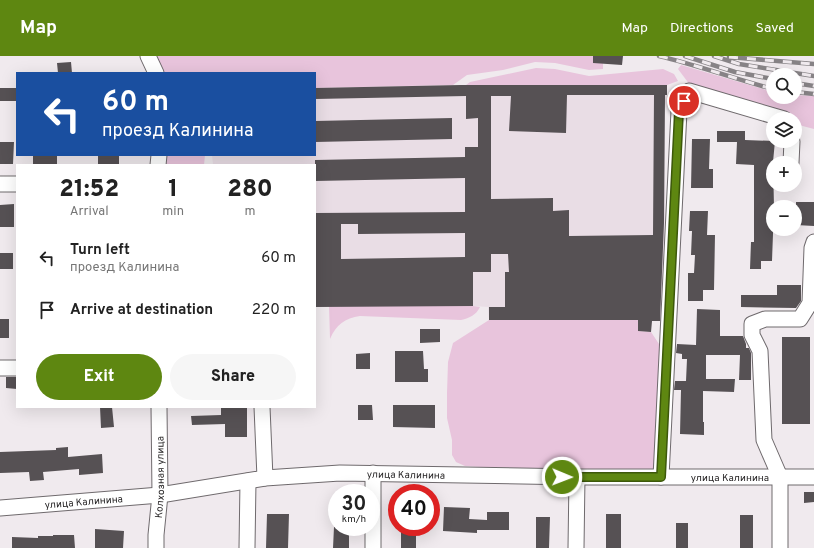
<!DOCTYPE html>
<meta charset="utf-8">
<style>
:root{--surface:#fff;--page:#f6f6f6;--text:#222;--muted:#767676;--accent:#5e8711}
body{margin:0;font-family:Overpass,sans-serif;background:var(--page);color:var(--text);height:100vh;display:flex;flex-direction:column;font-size:15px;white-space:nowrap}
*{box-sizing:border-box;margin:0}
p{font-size:13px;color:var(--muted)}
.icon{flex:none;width:22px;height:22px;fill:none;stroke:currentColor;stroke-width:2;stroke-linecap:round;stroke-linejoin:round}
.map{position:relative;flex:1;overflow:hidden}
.panel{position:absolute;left:16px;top:108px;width:300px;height:244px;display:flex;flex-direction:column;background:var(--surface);border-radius:0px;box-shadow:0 4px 16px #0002}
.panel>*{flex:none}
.banner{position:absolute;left:16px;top:16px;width:300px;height:84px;border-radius:0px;box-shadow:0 4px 16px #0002;background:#1a4fa0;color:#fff;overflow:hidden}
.controls{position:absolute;left:766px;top:12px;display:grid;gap:8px}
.controls a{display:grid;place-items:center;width:36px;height:36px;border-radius:50%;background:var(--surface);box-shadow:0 4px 16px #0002;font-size:20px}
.speed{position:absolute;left:328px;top:428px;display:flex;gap:8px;font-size:20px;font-weight:700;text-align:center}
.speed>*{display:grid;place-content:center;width:52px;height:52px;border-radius:50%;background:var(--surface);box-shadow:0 4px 16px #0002;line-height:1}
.speed small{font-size:10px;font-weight:400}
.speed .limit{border:6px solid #d22;background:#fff;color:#111}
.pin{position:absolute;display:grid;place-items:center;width:34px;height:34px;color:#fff;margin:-17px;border:2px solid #fff;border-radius:50%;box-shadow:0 1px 4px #0007}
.me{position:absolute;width:44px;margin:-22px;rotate:91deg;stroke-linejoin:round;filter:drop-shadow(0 0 3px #0008)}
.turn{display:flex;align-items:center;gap:14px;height:84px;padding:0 20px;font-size:18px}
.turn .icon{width:52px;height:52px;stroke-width:2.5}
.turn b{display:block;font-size:28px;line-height:34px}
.eta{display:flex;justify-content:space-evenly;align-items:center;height:68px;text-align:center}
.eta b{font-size:24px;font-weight:800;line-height:28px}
.button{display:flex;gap:8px;margin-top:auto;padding:8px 20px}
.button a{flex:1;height:46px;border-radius:24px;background:var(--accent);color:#fff;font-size:16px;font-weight:800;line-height:46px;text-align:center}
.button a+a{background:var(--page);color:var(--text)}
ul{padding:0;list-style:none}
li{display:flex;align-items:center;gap:12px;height:52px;padding:0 20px}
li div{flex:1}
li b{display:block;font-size:15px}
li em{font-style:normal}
header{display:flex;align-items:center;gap:24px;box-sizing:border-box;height:56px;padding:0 20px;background:var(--accent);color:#fff}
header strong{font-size:19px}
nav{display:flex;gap:22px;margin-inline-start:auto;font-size:14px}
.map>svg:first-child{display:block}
.built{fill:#e9dde5}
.green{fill:#e8c4dc}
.building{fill:#565154;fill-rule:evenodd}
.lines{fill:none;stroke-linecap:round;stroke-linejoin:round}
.minor-casing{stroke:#6f6a6d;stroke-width:17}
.minor{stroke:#fff;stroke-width:15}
.rail-casing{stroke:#878386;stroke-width:4.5}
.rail{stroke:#f0eaee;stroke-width:3;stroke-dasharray:9;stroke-linecap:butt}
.route-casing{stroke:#3d580b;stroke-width:10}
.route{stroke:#5e8711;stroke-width:7}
.labels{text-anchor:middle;stroke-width:4;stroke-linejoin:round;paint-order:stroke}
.street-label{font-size:10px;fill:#262425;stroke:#f0eaee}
</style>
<header>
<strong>Map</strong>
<nav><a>Map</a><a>Directions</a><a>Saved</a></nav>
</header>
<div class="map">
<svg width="814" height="492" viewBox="0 0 814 492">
<rect width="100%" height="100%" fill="#f0eaee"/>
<path class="built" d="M453,29h214l-2,24 -1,212h-12l-1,11 -13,-1v-11h-149l-1,-13 -15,-1 -158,1v-142h-102l-1,-10h103v-67z"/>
<path class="green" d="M153,0h450v13l-14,1 -34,-7 -20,-1 -32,8 -36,5 -14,10 -138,3v-15h-156z
M681,9l92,27v5h22v-2l19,1v33l-19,-5v-5h-20l-82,-30 -15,-20z
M536,12l19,1 34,7 74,-7 11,5 4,7 -11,4h-201l4,-3z
M163,99h42l-1,10h-41z
M329,250h144l7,1c-4,8 -10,11 -19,13l-101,-4c-15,2 -24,9 -30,23z
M489,264h149v11l13,1 10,15 -3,125 -177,-5 -16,-1 -9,-4 -4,-7v-15l-5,-22v-25l1,-31 5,-19z"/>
<path class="building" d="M593,0h30l-1,9 -29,-2z
M71,6l1,11h-14l-1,-10z
M461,29h206v10h-2l-1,128 -4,98h-8l-1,11 -13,-1v-11h-149v-13h16v-35h4l-1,-18h-17v18h-18v34l-158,1v-94l150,-1v-34l-150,3v-21l150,-3v-10h13v-29l-12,1v-23l-151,3v-11zM567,39h87l-1,140 -84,1v-26l-16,1v-13l-62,1v-103h20l-2,35 57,2zM341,168h17v10l107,-1v24l-124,2z
M0,32h17v13h-17z
M452,62v21l-137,3v-21z
M717,75h28v9l30,1 -2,21 1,45 -2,54h-11v8h-11l1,-27h3v-77l-18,-1 1,-22h-20z
M692,83h18l-1,30h4v19h-22z
M0,86h14l-1,22h-13z
M33,99h24v10h-24z
M98,100h21v9h-21z
M796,146h18v24l-18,-1z
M14,148v23h-14v-22z
M690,155h18l-1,24h8l-1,55h-11v11h-15v-28h6l1,-18h-4l1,-24h-3z
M0,197h13v16h-13z
M777,229h24v16l-5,7 -55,-1v-12h36z
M697,253l23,1v26h23l3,8v4h3l2,5v27h-12l1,-25h-34v24h29l-1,13 -31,-1v31h1v13l-24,-1 1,-44h-7l1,-9h11l1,-22h-5v-5l-6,-1 1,-9 19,1z
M0,263h9v19h-9z
M420,273h20v13l-20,1z
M782,281h28v87h-28z
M395,295h28l1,18h4v13h-33z
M370,297v16h-14v-15z
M6,321h11v12l-11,-1z
M358,349h14l1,15h-15z
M393,349h42v23l-42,-1z
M100,351h12l2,20 -13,1z
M221,351h26v30h-22v-13l-33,1 -1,-9 30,-1z
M68,391v10l34,-3 1,19 -24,2v-6l-36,3 1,8 -14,1 -1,-9 -29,1v-21l56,-2v-2z
M804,436h10v10l-10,1z
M444,451l26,1 -1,11 18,1v-8h22v18h-32v3l-34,-2z
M267,458h22l-1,34h-22z
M606,458h15v34h-15z
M740,459h13v33h-13z
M536,461h14l-1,31h-13z
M676,467h12v25h-12z
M334,471h15v21h-16z
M401,471h15v21h-15z
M95,473l29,2 -1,17h-28z
M53,479h21l1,13h-63v-11l26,1v-2h15z"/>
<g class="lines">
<defs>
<g id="minor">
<path d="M148,0l8,17"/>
<path d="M791,107l1,-22"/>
<path d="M158,109l1,-10"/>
<path d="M0,128h17"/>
<path d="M0,312h17"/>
<path d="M262,351l3,71"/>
<path d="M661,421l18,-366 10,-20 95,28"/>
<path id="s1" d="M0,452l160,-13 105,-17 75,-5 237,4h237"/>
<path id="s2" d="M156,492v-13l4,-40 -1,-88"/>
<path d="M247,492l1,-67"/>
<path d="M373,492v-75"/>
<path d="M576,492l1,-71"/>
<path d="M780,492v-71l-16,-37 -4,-89 -8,-16v-11l13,-5h35l10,-16 2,-55 2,-6"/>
</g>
</defs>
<use href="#minor" class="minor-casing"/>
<use href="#minor" class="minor"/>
<defs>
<path id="rail" d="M659,0c38,9 76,23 114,33
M685,0l50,16 38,7
M714,0l25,8 75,12
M729,1l85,7
M795,27l19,3
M795,36l19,2"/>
</defs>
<use href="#rail" class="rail-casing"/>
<use href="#rail" class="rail"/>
</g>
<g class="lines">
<defs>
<path id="route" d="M562,421h99l18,-366 5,-10"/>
</defs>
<use href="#route" class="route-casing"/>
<use href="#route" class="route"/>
</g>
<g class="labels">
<g class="street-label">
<text dy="4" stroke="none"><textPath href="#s1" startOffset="408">улица Калинина</textPath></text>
<text dy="4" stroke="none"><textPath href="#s1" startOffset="732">улица Калинина</textPath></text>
<text dy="4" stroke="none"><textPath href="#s2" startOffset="71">Колхозная улица</textPath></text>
<text dy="4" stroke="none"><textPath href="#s1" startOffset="84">улица Калинина</textPath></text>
</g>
</g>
</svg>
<div class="controls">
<a><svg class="icon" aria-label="search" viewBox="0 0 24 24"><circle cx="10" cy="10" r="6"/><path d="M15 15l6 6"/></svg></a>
<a><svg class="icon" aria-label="layers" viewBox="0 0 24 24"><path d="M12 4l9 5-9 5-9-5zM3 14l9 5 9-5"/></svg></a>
<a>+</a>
<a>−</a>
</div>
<div class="speed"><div>30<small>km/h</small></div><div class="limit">40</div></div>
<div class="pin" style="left:684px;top:45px;background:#d93025"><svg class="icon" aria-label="arrive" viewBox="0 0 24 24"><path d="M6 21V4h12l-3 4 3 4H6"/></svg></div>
<svg class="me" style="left:562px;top:421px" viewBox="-20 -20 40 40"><circle r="17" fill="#5e8711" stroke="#fff" stroke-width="3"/><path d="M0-11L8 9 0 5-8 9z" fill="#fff"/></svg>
<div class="banner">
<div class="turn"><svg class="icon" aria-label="left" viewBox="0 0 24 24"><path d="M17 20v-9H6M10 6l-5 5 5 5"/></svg><div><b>60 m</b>проезд Калинина</div></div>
</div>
<section class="panel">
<div class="eta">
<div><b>21:52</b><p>Arrival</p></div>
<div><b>1</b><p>min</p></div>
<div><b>280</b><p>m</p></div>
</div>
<ul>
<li><svg class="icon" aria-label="left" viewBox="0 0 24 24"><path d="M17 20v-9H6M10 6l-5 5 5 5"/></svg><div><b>Turn left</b><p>проезд Калинина</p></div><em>60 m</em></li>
<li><svg class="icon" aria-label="arrive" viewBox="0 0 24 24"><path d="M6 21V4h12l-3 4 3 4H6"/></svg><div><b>Arrive at destination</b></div><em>220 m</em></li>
</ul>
<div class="button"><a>Exit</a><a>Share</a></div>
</section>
</div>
